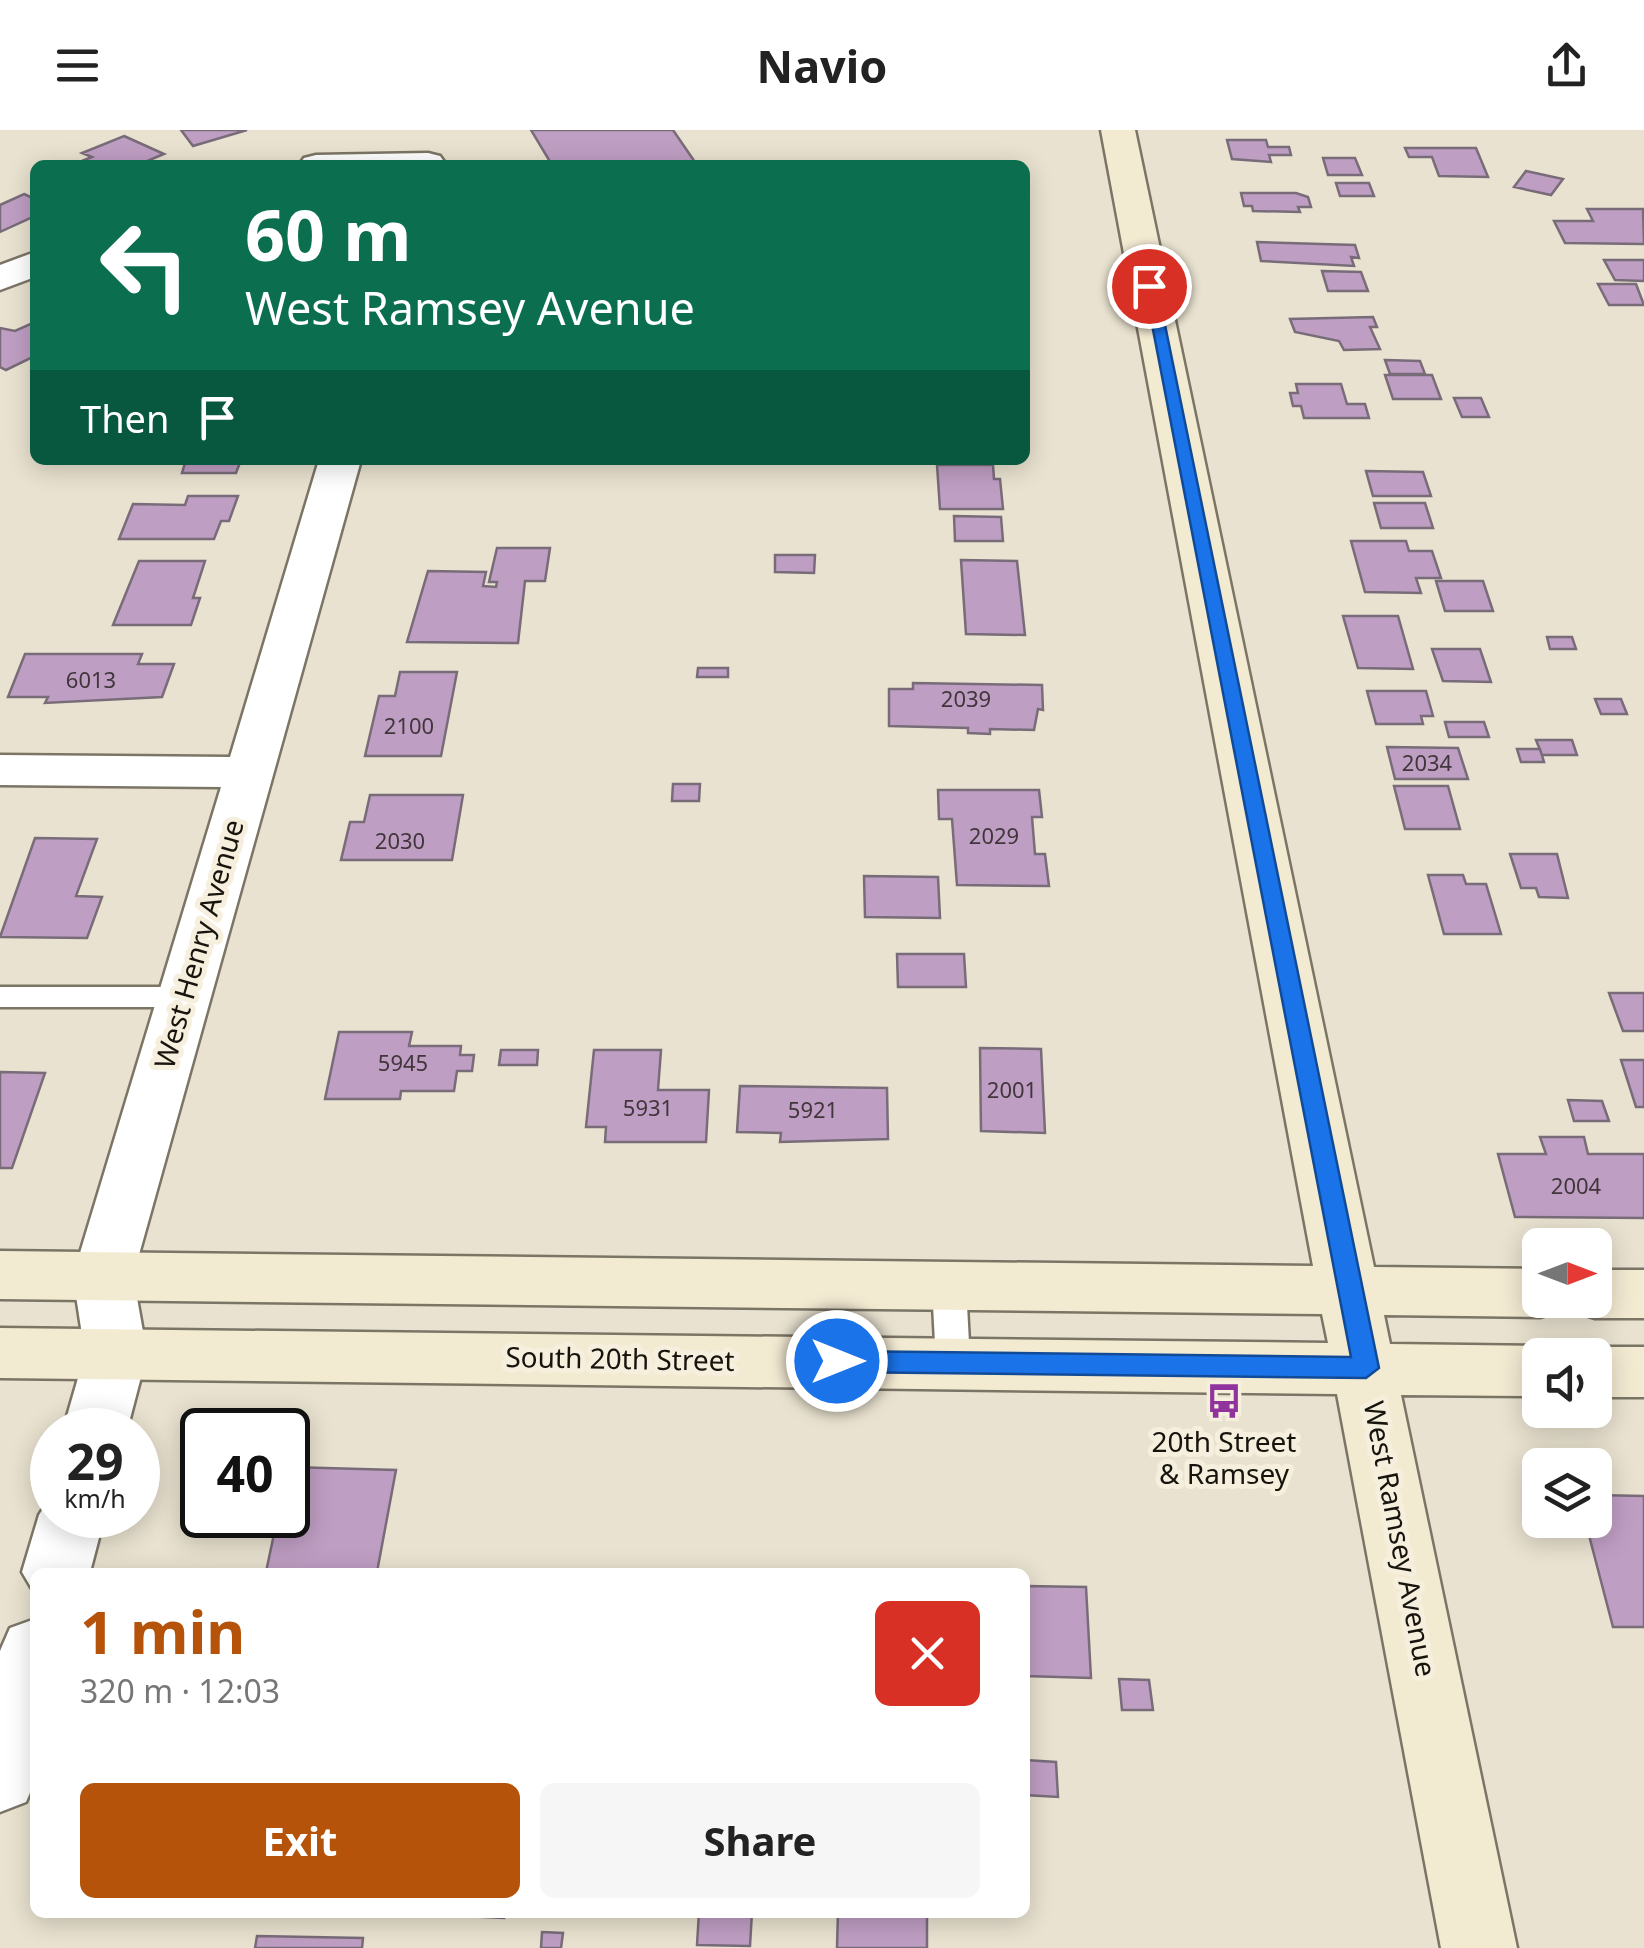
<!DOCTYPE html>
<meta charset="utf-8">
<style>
:root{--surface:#fff;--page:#f6f6f6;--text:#222;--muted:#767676;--accent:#b45309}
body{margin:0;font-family:"Noto Sans",sans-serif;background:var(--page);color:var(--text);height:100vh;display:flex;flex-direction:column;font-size:38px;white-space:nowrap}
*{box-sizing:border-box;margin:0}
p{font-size:32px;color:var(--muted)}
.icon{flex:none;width:55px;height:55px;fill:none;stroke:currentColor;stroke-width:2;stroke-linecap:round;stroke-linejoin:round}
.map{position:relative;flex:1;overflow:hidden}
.sheet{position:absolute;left:30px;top:1438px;width:1000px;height:350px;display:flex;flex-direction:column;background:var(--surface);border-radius:15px;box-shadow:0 5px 25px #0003}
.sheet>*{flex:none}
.guide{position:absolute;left:30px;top:30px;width:1000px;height:305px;border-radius:15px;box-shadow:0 5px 25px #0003;background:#0b6e4f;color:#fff;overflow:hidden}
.needle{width:65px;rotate:90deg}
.buttons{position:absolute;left:1522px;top:1098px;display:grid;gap:20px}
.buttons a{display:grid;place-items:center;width:90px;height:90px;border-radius:15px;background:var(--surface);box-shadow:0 5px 25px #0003;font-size:50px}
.speed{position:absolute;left:30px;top:1278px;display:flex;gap:20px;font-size:50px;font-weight:700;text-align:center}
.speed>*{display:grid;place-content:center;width:130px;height:130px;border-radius:50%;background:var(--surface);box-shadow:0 5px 25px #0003;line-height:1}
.speed small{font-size:25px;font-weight:400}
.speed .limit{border:5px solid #111;border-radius:15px;background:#fff;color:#111}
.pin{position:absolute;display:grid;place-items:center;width:85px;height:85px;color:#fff;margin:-42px;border:5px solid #fff;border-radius:50%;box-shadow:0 2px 10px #0007}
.me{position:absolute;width:110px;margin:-55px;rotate:90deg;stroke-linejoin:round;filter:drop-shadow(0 0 8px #0008)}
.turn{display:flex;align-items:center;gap:35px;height:210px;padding:0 50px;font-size:45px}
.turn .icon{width:130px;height:130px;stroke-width:2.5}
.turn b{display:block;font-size:70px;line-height:85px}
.then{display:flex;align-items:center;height:95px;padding:0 50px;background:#0003;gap:20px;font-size:38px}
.round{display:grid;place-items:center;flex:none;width:105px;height:105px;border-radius:15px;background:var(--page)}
.head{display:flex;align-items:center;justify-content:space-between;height:170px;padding:0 50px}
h1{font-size:60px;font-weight:700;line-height:75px;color:var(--accent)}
.primary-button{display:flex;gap:20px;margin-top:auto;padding:20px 50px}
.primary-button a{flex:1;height:115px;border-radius:15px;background:var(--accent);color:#fff;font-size:40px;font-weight:700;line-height:115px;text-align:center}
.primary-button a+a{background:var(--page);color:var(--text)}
header{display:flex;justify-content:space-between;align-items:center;height:130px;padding:0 50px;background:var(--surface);font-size:45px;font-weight:700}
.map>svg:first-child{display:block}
.building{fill:#bf9ec3;stroke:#786c79;stroke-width:2.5}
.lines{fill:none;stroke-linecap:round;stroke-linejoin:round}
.lane-casing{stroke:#7b7565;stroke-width:5}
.street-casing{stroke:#7b7565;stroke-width:5}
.secondary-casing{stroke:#7b7565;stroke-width:5}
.lane{fill:#fff;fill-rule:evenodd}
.street{fill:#fff;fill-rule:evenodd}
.secondary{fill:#f3ead2;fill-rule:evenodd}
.route{fill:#1a73e8;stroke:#114b97;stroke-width:2.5}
.labels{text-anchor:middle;stroke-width:10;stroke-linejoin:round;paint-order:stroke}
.number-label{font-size:22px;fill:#41363b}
.street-label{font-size:28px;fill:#17140e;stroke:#f6efdd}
.poi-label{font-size:28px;fill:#17140e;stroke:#f6efdd}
</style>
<header><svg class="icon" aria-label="menu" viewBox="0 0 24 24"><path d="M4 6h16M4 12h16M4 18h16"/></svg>Navio<svg class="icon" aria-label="share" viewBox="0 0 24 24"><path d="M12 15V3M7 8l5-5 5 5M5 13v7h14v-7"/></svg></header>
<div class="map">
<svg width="1644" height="1818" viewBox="0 0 1644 1818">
<rect width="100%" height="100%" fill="#e9e2d0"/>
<path class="building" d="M181,0h66l-54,16z
M531,0h142l24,35h-145z
M124,6l40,18 -26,11h-66l20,-8 -10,-4z
M1227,10h39l2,7h21l2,8h-22l2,7 -39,-3z
M1405,18h71l12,29 -49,-1 -7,-19h-23z
M1323,28h32l7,17h-34z
M1526,41l37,8 -12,16 -37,-8z
M1336,53h33l5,13h-34z
M1241,63h55l12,4 3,10h-13l2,5 -47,-1 -1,-5h-8z
M24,64l11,5v17l-35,16v-27z
M1587,79h56l1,35 -79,-1 -11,-22h39z
M1257,112l98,3 4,13 -8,-1 3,9 -93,-5z
M1604,130h40v21l-29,-1z
M1322,141l39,1 7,19h-40z
M1598,154h38l8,21h-35z
M1373,187l4,10h-7l10,22 -36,1 -5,-9 -44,-9 -5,-13z
M35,192v34l-29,14 -6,-3v-39l15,3z
M1385,230l35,1 5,13h-35z
M1385,245h47l9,24h-48z
M1296,254h45l6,20h18l4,14h-65l-3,-12h-8l-3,-13h8z
M1454,268h27l8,19h-27z
M186,330h55l-5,13h-54z
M937,335h56l1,14h6l3,30h-63z
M1366,341l57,1 8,24h-58z
M188,366h50l-9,25h-8l-7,18h-95l14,-35 52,1z
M1374,373h51l8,25h-52z
M954,386l47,1 2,24h-48z
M1351,411h55l3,10h23l9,27h-25l5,15 -56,-1z
M497,418h53l-5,33h-20l-7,62 -111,-1 21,-71 58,1 -3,14 13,1 1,-5h-8z
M775,425h40l-1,18 -39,-1z
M961,430l56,1 8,74 -59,-1z
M139,431h66l-12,37h7l-9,27h-78z
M1436,451h47l10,30h-48z
M1343,486h55l15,53 -55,-1z
M1547,507h25l4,12h-26z
M1432,519h48l11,33 -48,-1z
M25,524h117l-4,10h36l-12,33 -117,6 3,-6h-40z
M698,538h30v9h-31z
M400,542h57l-16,84h-76l14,-60h16z
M913,553l129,2 1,25 -5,-1 -4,21 -44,-1v5l-22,-1v-5l-79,-2v-37h24z
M1367,561h59l7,25h-12l2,8h-47z
M1595,569h26l6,15h-26z
M1445,592h39l5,15h-40z
M1536,610h36l5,15h-35z
M1387,617l71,1 10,31h-73z
M1517,619h23l4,13h-23z
M673,654h27l-1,17h-27z
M1394,656h54l12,43h-55z
M938,660h101l3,27h-10l3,37h10l4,32 -92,-1 -5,-66h-13z
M370,665h93l-11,65h-111l9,-38h14z
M35,708l62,1 -21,57 26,1 -15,41 -87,-1z
M1510,724h47l11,44 -29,-1 -3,-9h-15z
M1428,745h35l3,9h20l15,50h-57z
M864,746l74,1 2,41 -75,-1z
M897,824h67l2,33h-68z
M1609,863h35v38h-21z
M339,902h73l-3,14h52l-1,9h14l-2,16h-15l-3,20h-53l-1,8h-75z
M980,918l61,1 4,84 -64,-2z
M501,920h37l-1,15h-38z
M594,920h67l-3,40h51l-3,52h-101l1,-15h-20z
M1621,930h23v47h-8z
M0,942l45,1 -33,95h-12z
M740,956l147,2 1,51 -108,3 1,-9 -44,-1z
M1568,970l34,1 7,20h-35z
M1540,1007h44l4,17h56v64l-129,-1 -17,-63h48z
M289,1337l107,3 -19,102h-111l12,-57h10z
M1595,1365l49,1v131h-31l-28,-107h10z
M1025,1456l61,1 5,91 -66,-2z
M1119,1549l30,1 4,30h-31z
M1025,1630l31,2 2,35 -33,-2z
M373,1782h131v6z
M699,1782h53l-2,34 -53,-1z
M838,1782h89v36h-90z
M542,1802l21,1 -2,15h-20z
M257,1806l106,2 -1,10h-107z"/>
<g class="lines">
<defs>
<path id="lane" d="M0,857h184l15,10 -15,10h-184z
M949,1143l12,4 5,9 4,76 -5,10 -12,4 -12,-4 -5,-10 -4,-76 5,-9z"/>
<path id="street" d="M428,23l12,3 5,7 -146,2 5,-7 12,-3z
M35,122v25l-35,13v-25z
M319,330h42l-228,816 14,78 -20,76h-64l22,-76 -12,-78 148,-489 -221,-2v-30l230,2z
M52,1364v21h53l-15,57h-55v22l-13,-22 17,-57z
M35,1489v162l-9,21 -26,10v-161l10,-23z"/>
<path id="secondary" d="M1101,0h34l239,1137 166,2v31h27l-5,10 -22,7 -156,-2 6,29 150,2 23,9h-23v41l-139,-1 116,553h-76l-104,-554 -1337,-16v-50l1328,15 -6,-29 -1322,-15v-48l1313,15z
M1595,1140h49v48h-49l-22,-7 -5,-11h27z
M1595,1217h49v50h-49v-42h-23z"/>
</defs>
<use href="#lane" class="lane-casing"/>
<use href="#street" class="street-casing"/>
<use href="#secondary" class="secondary-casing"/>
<use href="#lane" class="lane"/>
<use href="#street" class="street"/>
<use href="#secondary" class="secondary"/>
</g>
<path class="route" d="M1144,153l13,3 222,1082 -13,10 -529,-6 -13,-11 13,-10 514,6z"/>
<defs>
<symbol id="bus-bare" viewBox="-9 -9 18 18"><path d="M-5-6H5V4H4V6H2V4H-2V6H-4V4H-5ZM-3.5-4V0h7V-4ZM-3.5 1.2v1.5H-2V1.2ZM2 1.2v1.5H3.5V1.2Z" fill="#90339c" stroke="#f6efdd" stroke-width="2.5" paint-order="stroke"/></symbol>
</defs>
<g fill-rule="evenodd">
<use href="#bus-bare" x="1199" y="1246" width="50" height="50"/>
</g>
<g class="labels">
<g class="number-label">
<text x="91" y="558">6013</text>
<text x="966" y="577">2039</text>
<text x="409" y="604">2100</text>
<text x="1427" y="641">2034</text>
<text x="994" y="714">2029</text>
<text x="400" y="719">2030</text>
<text x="403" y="941">5945</text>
<text x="1012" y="968">2001</text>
<text x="648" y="986">5931</text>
<text x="813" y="988">5921</text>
<text x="1576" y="1064">2004</text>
</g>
<g class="street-label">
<text transform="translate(199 814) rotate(-74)" y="10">West Henry Avenue</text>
<text transform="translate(620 1229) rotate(1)" y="10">South 20th Street</text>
<text transform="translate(1400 1409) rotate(79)" y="10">West Ramsey Avenue</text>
</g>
<g class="poi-label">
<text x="1224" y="1322">20th Street<tspan x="1224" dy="32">&amp; Ramsey</tspan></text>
</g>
</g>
</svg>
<div class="buttons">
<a><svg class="needle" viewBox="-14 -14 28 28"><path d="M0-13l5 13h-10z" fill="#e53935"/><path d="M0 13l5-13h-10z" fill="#767676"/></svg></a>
<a><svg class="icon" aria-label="sound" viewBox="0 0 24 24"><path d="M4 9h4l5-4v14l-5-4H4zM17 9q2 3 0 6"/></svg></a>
<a><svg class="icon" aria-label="layers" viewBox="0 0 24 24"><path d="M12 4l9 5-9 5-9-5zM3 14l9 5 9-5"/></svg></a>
</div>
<div class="speed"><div>29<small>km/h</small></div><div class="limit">40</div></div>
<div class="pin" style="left:1149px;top:156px;background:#d93025"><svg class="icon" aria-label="arrive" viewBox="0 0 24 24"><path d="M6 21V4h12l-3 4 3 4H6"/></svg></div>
<svg class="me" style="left:837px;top:1231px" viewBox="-20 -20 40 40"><circle r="17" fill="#1a73e8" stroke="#fff" stroke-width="3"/><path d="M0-11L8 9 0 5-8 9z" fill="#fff"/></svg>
<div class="guide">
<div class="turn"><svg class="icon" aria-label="left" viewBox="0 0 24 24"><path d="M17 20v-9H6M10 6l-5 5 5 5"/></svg><div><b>60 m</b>West Ramsey Avenue</div></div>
<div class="then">Then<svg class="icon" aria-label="arrive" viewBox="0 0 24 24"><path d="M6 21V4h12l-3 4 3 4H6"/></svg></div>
</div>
<section class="sheet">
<div class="head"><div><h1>1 min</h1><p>320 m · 12:03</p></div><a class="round" style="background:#d93025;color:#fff"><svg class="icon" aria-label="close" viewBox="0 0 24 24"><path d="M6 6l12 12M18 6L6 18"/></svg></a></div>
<div class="primary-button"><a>Exit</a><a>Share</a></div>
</section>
</div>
